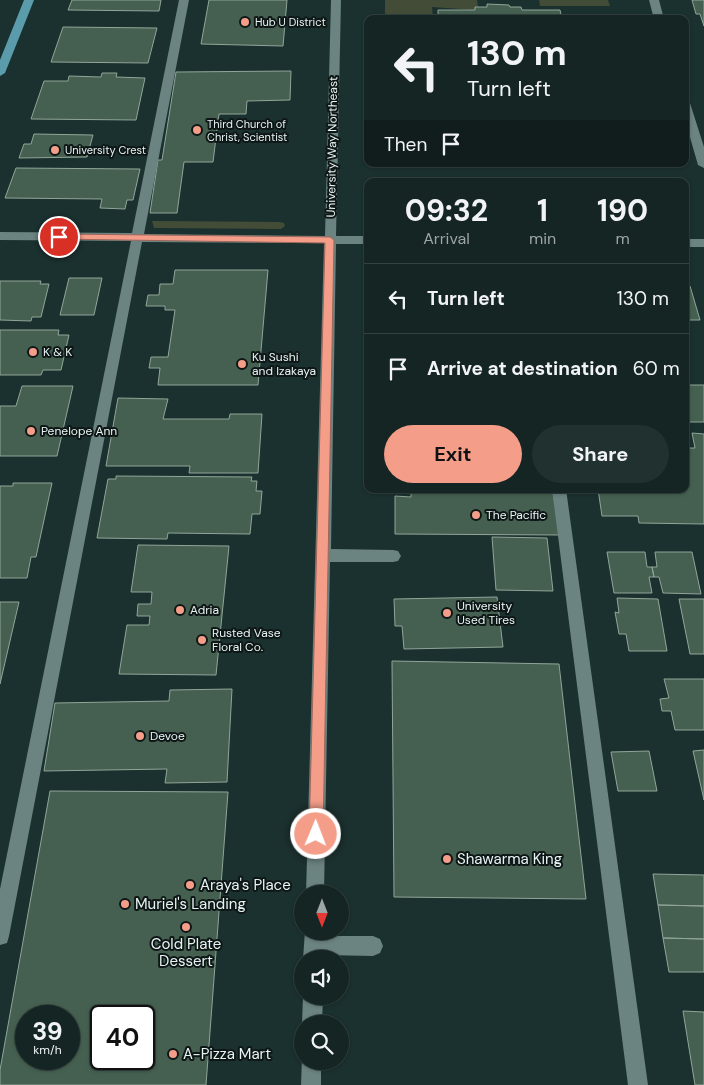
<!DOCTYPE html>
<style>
:root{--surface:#142523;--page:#213130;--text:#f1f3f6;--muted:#9da5a6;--line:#334241;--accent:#f49e8a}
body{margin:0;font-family:"DM Sans",sans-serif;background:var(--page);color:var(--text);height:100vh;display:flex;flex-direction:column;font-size:19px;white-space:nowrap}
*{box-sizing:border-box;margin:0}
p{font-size:16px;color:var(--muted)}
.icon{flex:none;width:28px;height:28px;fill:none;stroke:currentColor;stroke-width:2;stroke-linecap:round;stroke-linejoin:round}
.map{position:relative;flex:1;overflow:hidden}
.sheet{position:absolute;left:364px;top:178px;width:325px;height:315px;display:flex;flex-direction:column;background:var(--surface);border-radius:10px;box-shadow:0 1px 4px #0004,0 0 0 1px var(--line)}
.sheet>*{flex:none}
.guide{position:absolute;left:364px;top:15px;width:325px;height:152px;border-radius:10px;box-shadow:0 1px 4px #0004,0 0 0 1px var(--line);background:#142523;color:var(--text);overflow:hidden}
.needle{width:32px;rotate:180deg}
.controls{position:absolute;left:294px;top:885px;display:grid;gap:10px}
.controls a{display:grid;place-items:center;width:55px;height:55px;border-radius:50%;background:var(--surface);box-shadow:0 1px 4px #0004,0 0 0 1px var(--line);font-size:25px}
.speed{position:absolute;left:15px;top:1005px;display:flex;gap:10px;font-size:25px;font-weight:700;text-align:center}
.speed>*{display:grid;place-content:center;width:65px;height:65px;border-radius:50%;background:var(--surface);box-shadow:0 1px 4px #0004,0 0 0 1px var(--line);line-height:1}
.speed small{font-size:12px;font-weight:400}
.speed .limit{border:2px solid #111;border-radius:8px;background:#fff;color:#111}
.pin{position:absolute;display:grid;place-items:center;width:42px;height:42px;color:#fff;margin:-21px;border:2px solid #fff;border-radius:50%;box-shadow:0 1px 5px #0007}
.me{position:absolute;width:55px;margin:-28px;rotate:1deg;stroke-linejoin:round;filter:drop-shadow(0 0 4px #0008)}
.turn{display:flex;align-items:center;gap:18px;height:105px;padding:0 20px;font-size:22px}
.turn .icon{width:65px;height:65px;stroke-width:2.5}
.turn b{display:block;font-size:35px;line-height:42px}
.then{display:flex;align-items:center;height:48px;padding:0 20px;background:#0003;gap:10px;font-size:19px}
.eta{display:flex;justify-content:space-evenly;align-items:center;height:85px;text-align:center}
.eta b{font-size:30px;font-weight:700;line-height:35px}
.cta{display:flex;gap:10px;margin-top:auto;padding:10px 20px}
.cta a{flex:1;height:58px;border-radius:30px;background:var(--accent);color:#111;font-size:20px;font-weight:700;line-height:58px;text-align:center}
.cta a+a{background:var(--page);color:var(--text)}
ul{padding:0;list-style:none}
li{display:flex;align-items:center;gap:15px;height:70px;padding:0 20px;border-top:1px solid var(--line)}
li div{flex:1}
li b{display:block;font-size:19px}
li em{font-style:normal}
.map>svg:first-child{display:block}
.green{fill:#434c37}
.building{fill:#456050;stroke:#91a599;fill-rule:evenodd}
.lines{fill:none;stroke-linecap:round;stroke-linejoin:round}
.minor{fill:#6b8381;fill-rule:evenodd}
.major{fill:#5a9cac;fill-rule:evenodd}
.route{fill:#f49e8a;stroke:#9f675a}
.poi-dot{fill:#f49e8a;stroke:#0e1716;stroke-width:2}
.labels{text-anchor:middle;stroke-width:4;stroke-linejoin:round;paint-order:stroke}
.far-poi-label{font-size:11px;fill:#e7f4f3;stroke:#0e1716;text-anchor:start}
.street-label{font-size:12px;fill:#e7f4f3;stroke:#0e1716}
.poi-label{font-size:12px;fill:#e7f4f3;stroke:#0e1716;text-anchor:start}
.near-poi-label{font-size:15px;fill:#e7f4f3;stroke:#0e1716;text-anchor:start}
</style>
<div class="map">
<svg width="704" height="1085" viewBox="0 0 704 1085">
<rect width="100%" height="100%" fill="#1b312f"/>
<path class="green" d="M385,0h92l1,7h-3v3l-43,-3 1,12h-48z
M539,0h69l2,6h-70z
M152,221l127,1 5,1 1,3 -4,3 -127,-1z"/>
<path class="building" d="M72,0h89l-2,11 -91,-1z
M209,0h78l-4,46 -82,-2z
M692,0h12v26l-4,-12h-4z
M487,4l22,1 1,2h11l1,3h38l2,9h-124v-9h37v-3h12z
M63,27l94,1 -9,35 -97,-1z
M291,71l-1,29 -43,1 -1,13h-27l-6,48h-29l-7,51h-27l8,-53h4l14,-88z
M102,73h15l-1,4 29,1 -9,42 -105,-1 13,-38h24l1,-5 32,1z
M34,134l59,1 -6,22 -68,1 5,-14h7z
M493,164h54l1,3h-55z
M16,168l124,1 -7,31h-6l-2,9 -25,-1 2,-9 -97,-1z
M175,270h93l-10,115h-100l2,-17h-11l2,-11h17l7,-47h-10v-4h-19l2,-11h11l1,-11h13z
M69,278h33l-8,37h-34z
M0,281h41l-1,3h9l-8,33h-9l-1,4 -31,-1z
M685,286h5l10,34h-15z
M0,330h59l-1,5h11l-8,35h-18l-2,5h-41z
M685,385h19v37h-19z
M22,386h51l-16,70h-57v-50h16z
M118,398l50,1 -5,20h66l1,-5h32l-4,59h-69l1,-7h-84z
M692,433l12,1v90l-65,-1 -1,-7h-36l-4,-27h87v-41h10z
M116,476l136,1 -1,4h6l-1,10h6l-2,23h-8l-2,20 -82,-1 -1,6 -70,-1 11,-59h8z
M13,483h39l-16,74h-5l-4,21h-27v-92h13z
M515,489h38l6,46 -164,-1v-38l16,1v-6l105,1z
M492,537l55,1 6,53 -57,-1z
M138,545l91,1 -13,129 -97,-1 8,-49h22l1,-9h-13l1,-12h13l1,-12h-21z
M607,552h38l2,15h5l2,10h-5l3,16h-38z
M655,552h37l9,42 -38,-1 -4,-16h-5l-2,-10h5z
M497,597l6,50 -99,2 -2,-23h-7l-1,-27z
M617,598l41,1 9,52h-38l-3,-17h-7l-4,-22 4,1z
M679,599h25v55h-14z
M0,602h19l-19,82z
M392,661l167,3 27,235 -192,-2z
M664,679h40v51h-29l-4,-19h-9l-2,-12 9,-1z
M232,689l-5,93 -62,1 2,-14 -123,2 11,-68 114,-2 1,-11z
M704,750v50l-11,-49z
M649,751l8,40h-39l-7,-39z
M50,791l178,1 -22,293h-206v-15zM26,1016h43v43h-43zM101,1016h43v43h-43z
M653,874l51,1v31l-46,-1z
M658,905l46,1v33l-41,-1z
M663,938l41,1v33h-35z
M683,1011l21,1v73h-9z"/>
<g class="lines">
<path class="minor" d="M179,0h10l-45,234 181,2 6,-236h10l-5,236h32v8h-32l-5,305 62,1 5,1 3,5 -3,5 -5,1h-63l-6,332h-18l18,-651 -182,-1 -133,694 -2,7 -7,2v-56l131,-648 -131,-1v-8l132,1z
M649,0h10l5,19h-10z
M685,100l5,3 14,44v21l-6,-3 -13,-45z
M685,239h19v8h-19z
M552,489h14l82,596h-20z
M305,931h18v5h50l7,3 3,7 -3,7 -7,3 -50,-1v4h-20z
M303,996h20l-1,28 -20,1z
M302,1057v4h19v24h-20z"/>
<path class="major" d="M24,0h10l-29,73 -5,3v-16z"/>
</g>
<path class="route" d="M59,234l271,3 4,3 -11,594 -2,5 -5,2 -5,-2 -2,-5 16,-591 -269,-4 -2,-2z"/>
<g class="poi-dot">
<circle cx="245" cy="22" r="5"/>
<circle cx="197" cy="130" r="5"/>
<circle cx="55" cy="150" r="5"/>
<circle cx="33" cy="352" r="5"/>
<circle cx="242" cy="364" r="5"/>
<circle cx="31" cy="431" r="5"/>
<circle cx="476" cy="515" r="5"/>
<circle cx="180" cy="610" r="5"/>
<circle cx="447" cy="613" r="5"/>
<circle cx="202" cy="640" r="5"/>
<circle cx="140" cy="736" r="5"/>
<circle cx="447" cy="859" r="5"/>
<circle cx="190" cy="885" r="5"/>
<circle cx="125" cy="904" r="5"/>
<circle cx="186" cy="927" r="5"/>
<circle cx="173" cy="1054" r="5"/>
</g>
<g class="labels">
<g class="far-poi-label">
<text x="255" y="26">Hub U District</text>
<text x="207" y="128">Third Church of<tspan x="207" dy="13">Christ, Scientist</tspan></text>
<text x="65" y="154">University Crest</text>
</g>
<g class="street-label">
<text transform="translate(332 147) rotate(-89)" y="4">University Way Northeast</text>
</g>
<g class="poi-label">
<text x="43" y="356">K &amp; K</text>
<text x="252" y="361">Ku Sushi<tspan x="252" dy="14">and Izakaya</tspan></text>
<text x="41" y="435">Penelope Ann</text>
<text x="486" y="519">The Pacific</text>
<text x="457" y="610">University<tspan x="457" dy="14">Used Tires</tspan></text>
<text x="190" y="614">Adria</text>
<text x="212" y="637">Rusted Vase<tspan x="212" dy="14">Floral Co.</tspan></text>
<text x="150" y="740">Devoe</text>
</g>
<g class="near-poi-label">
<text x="457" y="864">Shawarma King</text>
<text x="200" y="890">Araya's Place</text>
<text x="135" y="909">Muriel's Landing</text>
<text x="186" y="949" text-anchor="middle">Cold Plate<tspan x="186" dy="17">Dessert</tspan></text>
<text x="183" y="1059">A-Pizza Mart</text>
</g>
</g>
</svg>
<div class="controls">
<a><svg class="needle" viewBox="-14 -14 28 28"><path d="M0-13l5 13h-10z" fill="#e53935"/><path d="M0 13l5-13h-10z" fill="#9da5a6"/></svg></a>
<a><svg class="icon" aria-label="sound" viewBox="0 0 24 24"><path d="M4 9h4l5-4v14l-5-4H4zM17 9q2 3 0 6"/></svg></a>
<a><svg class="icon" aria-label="search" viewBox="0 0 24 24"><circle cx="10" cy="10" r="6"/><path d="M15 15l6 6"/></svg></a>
</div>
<div class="speed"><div>39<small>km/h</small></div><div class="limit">40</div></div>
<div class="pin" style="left:59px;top:237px;background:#d93025"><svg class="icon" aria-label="arrive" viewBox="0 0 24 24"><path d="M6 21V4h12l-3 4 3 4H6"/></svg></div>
<svg class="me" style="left:316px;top:834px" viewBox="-20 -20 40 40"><circle r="17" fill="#f49e8a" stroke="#fff" stroke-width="3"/><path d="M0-11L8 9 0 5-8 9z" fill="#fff"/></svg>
<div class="guide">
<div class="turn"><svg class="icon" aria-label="left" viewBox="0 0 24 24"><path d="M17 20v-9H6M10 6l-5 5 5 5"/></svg><div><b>130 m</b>Turn left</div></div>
<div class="then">Then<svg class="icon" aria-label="arrive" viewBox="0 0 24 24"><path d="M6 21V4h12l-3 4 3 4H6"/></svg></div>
</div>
<section class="sheet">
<div class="eta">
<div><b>09:32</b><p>Arrival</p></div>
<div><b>1</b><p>min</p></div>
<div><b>190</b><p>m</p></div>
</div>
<ul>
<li><svg class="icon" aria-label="left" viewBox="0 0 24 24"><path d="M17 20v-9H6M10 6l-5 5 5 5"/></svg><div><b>Turn left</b></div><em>130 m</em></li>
<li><svg class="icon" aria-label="arrive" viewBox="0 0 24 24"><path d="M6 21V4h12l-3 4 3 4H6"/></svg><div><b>Arrive at destination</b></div><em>60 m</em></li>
</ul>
<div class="cta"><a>Exit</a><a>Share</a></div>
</section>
</div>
